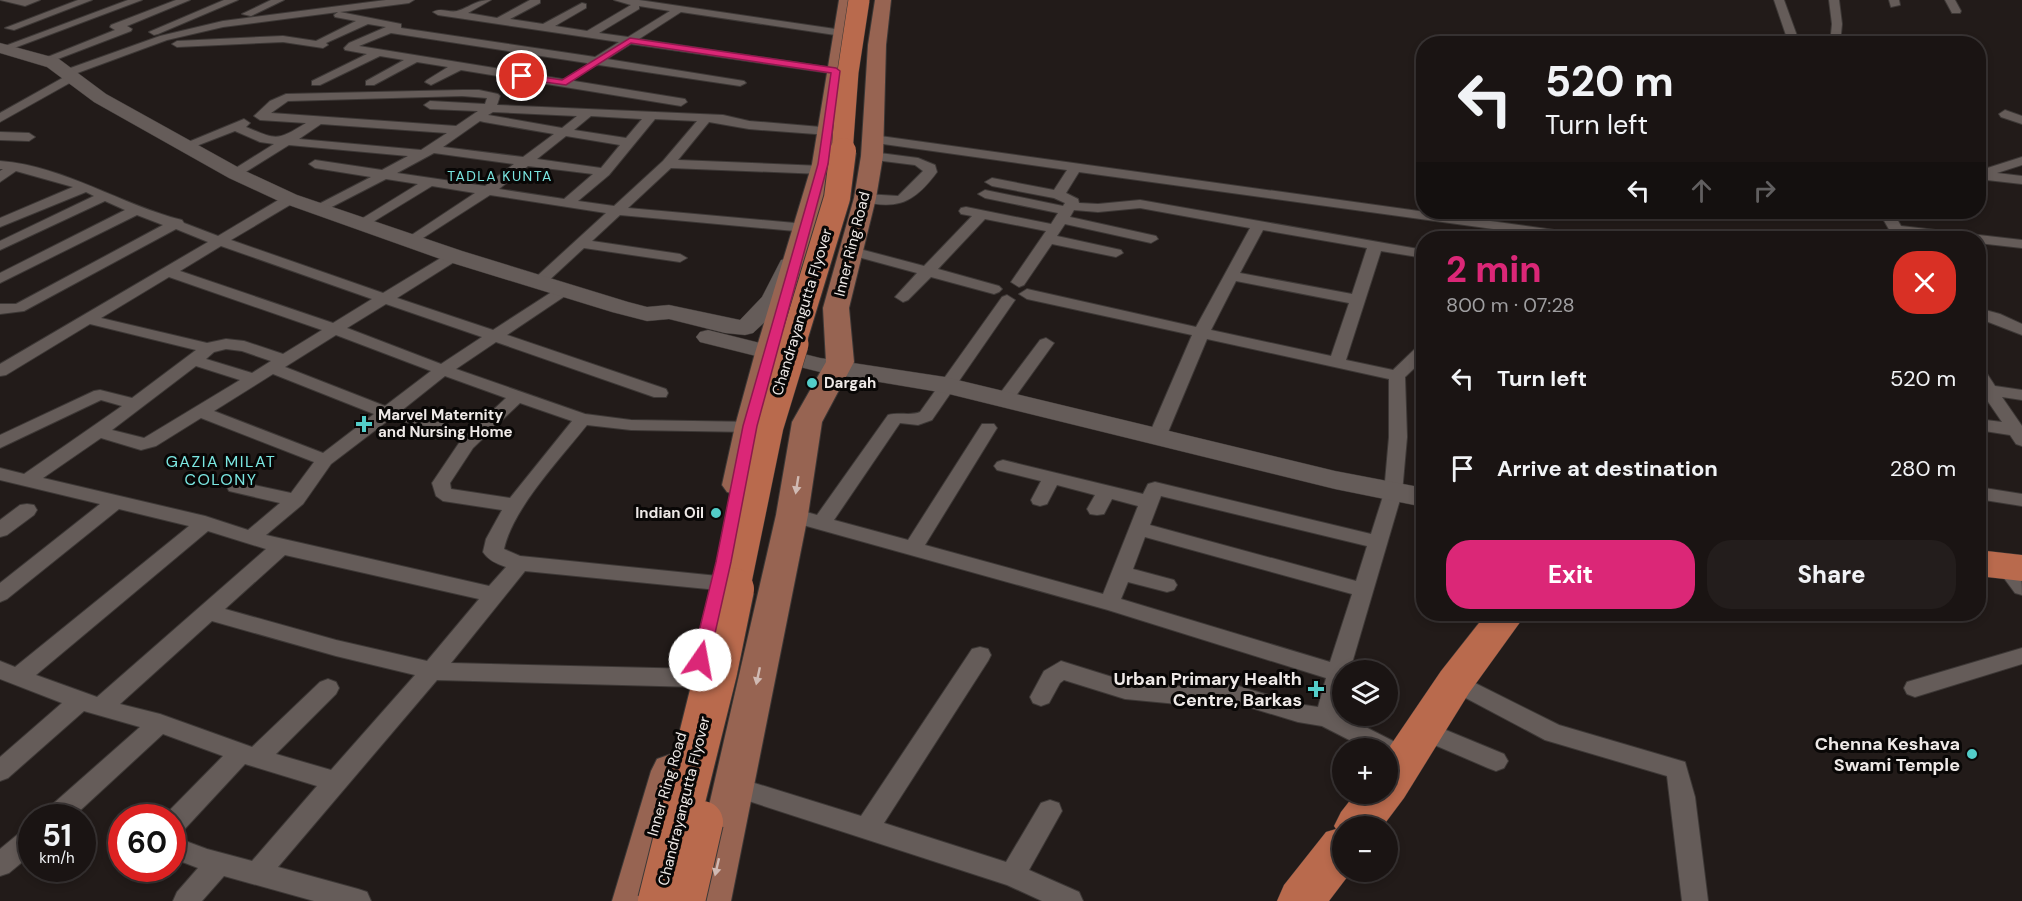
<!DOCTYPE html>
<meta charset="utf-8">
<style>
:root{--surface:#1a1413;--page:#231d1c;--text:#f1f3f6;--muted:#9f9ea0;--line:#383333;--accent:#db2777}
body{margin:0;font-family:"DM Sans",sans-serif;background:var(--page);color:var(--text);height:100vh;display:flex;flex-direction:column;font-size:22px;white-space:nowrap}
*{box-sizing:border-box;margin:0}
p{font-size:20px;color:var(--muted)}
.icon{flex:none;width:33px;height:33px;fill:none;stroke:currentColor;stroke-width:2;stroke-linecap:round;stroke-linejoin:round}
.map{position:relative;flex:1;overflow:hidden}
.drawer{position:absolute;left:1416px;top:231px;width:570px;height:390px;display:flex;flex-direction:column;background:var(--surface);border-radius:24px;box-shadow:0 3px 9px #0003,0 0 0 2px var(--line)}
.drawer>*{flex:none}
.banner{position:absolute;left:1416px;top:36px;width:570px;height:183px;border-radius:24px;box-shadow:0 3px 9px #0003,0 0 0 2px var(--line);background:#1a1413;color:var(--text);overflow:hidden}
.controls{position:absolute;left:1332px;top:660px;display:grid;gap:12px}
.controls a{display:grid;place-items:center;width:66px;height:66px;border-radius:50%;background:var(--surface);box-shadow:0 3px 9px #0003,0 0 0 2px var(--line);font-size:30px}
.speed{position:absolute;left:18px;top:804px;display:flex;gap:12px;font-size:30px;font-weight:700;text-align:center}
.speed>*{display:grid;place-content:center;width:78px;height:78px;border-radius:50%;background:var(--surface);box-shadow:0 3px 9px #0003,0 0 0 2px var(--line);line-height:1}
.speed small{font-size:15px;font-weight:400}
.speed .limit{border:9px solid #d22;background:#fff;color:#111}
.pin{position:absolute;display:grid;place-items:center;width:51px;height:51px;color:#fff;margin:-26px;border:3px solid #fff;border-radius:50%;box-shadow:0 2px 6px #0007}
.me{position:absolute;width:66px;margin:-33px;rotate:12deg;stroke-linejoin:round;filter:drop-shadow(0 0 4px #0008)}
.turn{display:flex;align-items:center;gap:21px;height:126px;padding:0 30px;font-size:27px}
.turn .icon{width:78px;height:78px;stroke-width:2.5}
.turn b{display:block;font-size:42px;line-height:51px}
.lanes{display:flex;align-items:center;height:57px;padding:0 30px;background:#0003;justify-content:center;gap:30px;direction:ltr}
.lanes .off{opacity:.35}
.round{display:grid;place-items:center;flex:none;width:63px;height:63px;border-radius:24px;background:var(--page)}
.head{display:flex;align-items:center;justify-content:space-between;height:102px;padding:0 30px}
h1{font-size:36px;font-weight:800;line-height:45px;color:var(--accent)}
.cta{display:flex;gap:12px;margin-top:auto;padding:12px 30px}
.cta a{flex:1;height:69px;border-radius:24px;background:var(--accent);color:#fff;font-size:24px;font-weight:800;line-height:69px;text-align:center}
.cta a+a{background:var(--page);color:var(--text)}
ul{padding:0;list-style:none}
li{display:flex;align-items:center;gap:18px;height:90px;padding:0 30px}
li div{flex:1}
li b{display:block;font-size:22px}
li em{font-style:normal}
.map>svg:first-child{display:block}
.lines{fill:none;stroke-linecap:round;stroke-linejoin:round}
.street-casing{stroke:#3d3836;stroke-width:2}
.secondary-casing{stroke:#3d3836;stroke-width:1}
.primary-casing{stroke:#3d3836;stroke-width:2}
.highway-casing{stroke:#3d3836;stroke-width:1}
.street{fill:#655c59;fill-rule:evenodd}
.secondary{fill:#655c59;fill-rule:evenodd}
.primary{fill:#976452;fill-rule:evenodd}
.highway{fill:#b96a4d;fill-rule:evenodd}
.highway-bridge-far3-casing{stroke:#3d3836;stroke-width:22;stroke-linecap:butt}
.highway-bridge-far2-casing{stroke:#3d3836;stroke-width:28;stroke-linecap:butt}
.highway-bridge-far1-casing{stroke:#3d3836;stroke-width:34;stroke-linecap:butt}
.highway-bridge-casing{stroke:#3d3836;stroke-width:44;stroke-linecap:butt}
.highway-bridge-far3{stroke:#b96a4d;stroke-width:21}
.highway-bridge-far2{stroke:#b96a4d;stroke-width:26}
.highway-bridge-far1{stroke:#b96a4d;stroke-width:33}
.highway-bridge{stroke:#b96a4d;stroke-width:42}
.oneway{fill:#d0bab3}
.route{fill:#db2777;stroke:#8e194d;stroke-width:1.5}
.poi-dot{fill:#53cdc9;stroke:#090706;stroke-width:2}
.labels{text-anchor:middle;stroke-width:6;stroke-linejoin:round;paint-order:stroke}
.far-neighbourhood-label{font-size:14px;letter-spacing:1.5px;fill:#7be7e2;stroke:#090706}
.street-label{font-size:15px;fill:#eee9e7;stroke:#090706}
.poi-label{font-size:15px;font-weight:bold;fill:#eee9e7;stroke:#090706;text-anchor:start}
.neighbourhood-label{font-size:16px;letter-spacing:1.5px;fill:#7be7e2;stroke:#090706}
.near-poi-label{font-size:18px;font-weight:bold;fill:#eee9e7;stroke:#090706;text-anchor:end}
</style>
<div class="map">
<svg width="2022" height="901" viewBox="0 0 2022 901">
<rect width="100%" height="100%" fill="#221b19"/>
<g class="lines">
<defs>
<path id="street" d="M0,0h40l-15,6z
M78,0h14l-78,30 -9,-2z
M128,0h14l-128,48h-8l-1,-2z
M176,0h14l-63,26 5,3 -1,2 -81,31h-8l-2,-2 75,-30 -5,-3 1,-2z
M224,0h14l-80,34 -4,1 -5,-3z
M271,0h13l-33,16 -9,-2z
M386,0h28l-5,3 -69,9 61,12v4l194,29 24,-15 -181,-27 -5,-3c8,-5 16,1 24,-1 14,-4 18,-11 34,-11l-23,13 29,5 33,-18h10v3l-30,16 33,5 39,-21 4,1v4l-31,18 32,5 44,-26 -17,-5h25l203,30 5,3 -5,3 -161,-24 -42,27 201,30 2,2 -6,3 -205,-30 -24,15 137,22 2,2 -6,3 -141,-21 -11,1 -1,-3 -196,-30 -32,13 326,53 2,3 -6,4 -220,-36 -30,15 -6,-3 2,-2 21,-13 -31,-5 -43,23h-8v-4l38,-21 -24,-4 -60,29h-8v-4l55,-27 -22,-4 -1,-2 5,-5 37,-16 -18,-3 -42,19 2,2 -5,3 -40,-6 -106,5 -5,-3 5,-3 106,-5 33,5 40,-20 -21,-4 -1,-2 4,-3 -115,15 -56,13 -95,35 5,3 -2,2 -75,42v-9l66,-37 -6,-3 2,-2 98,-35 63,-15zM639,6l31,5 -42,26 -29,-4 40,-24z
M1774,0h10l16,44h-11z
M1829,0h10l3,24 -2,20h-10l2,-20z
M1889,0h10l1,5 -9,2z
M1945,0h10l6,11 -1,2h-8z
M462,90h17l19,4 2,2 -3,9 226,10 26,6 84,7 2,3 -2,3 -4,1 -80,-6 -40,-7 -31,38 144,6 7,4 -7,4 -151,-6 -43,40 178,16 7,4 -7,4 -186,-17 -28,26 88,13 7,4 -7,4 -96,-14 -39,36 -5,1 -7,-4 2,-3 71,-65 -116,-18 -78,50 -5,-1 -2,-3 2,-3 68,-45 -43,-7 -69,42 -7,-4 2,-3 60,-37 -32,-5 -68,35 -7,-4 2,-3 58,-30 -56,-9 -6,-4 6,-4 67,10 26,-14 -119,-11 -53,33 -7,-4 2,-3 43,-27 -14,-2 -25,-11 -44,17h-8l-2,-3 63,-26 6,4 -4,4c31,13 31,14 60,-4l-46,-3 -6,-4 16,-15 16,-7zM462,96l25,2 -2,6 -55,-3 -6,4 6,4 48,2 -22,15 -185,-13 17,-12zM493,112l84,4 -15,12 -74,-13zM591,116l51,3 -16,19 -52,-8zM655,119l42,2 -34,40 -49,45 -36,-5 31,-26zM480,121l4,1 70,12 -31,23 -80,-10zM321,124l126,9 -26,17 -122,-11zM566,136l54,9 -19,23 -64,-9zM434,153l80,11 -29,22 -88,-13zM528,166l65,8 -29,25 -65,-10z
M2005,110l17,6v8l-21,-7 -2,-3z
M0,132l29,1 6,4 -6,4 -29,-1z
M873,135l717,100 2,3h-34l-479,-66 -13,21 12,6 1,4 19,1 42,-4 284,50v8l-43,-7 -35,109 47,10 25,-24 6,-2v15l-19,18 2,60 -5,56 -52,177h-8v28l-4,15 55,28 4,7 -4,7 -5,2v-9h-23l-43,-22 -24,-4 -63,-19 -47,2 -63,-6 -61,-19 -4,3 -11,20 -8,3 -8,-3 -3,-6 14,-26 17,-10 64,20 63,6 47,-2 63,19 20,3 8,-29 -218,-68 -323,-90 -3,-5 3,-5 7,-2 25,7 71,-100c11,-3 24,1 32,-3l82,-115 5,-2 8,5 -83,120 -14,5 -18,-2 -66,97 74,20 74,-116h12l3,4 -72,117 178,49 35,-88 -26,-7 -8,15 -7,1 -7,-1 -3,-5 8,-14 -38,-10 -10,19 -7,2 -7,-2 -2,-4 10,-19 -44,-11 -3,-4 3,-4 6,-2 140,34 5,-10 7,-2 216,52 13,-41 5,-56v-58l-182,-40 -41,98 -3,4h-12l-3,-4 44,-102 -165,-36 -8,-5 8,-5 169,38 54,-99 -110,-20 -42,4 -24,-2 -4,7 86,19 2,3 -7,4 -86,-19 -8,12 64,14 2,3 -7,4 -64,-13 -28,41 -5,2 -8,-5 35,-51 -61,-12 -47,50 61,17 3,3 -3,3 -5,2 -63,-17 -23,23 -5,2 -8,-5 22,-24 -70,-19 -2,-3 2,-3 5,-1 72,19 48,-50 -11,-2 -2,-3 2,-3 5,-1 85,17 7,-11 -73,-15 -7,-4 7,-4 78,16 2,-3 -11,-5 -62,-12 -7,-4 7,-4 62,12 13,-20 -198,-28 -2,-3 2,-3zM1263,230l104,18 -15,46 -112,-21zM1236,281l113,22 -18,53 -120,-26zM1161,496l206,50 -11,35 -206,-56zM1145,537l207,57 -22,68 -209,-63 7,-17 39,10 7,-2 3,-5 -3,-5 -41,-11z
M872,152l46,6 17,7 2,7c-23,31 -39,38 -77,29l-2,-3 7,-4 33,2 25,-25 -8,-6 -48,-6 -1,-3 1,-3z
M2022,157v8l-25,8 25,3v8l-44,-5v-8z
M0,161c65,5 121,44 182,59l2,3 34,13 67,-40h10l2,3 -2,3 -64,38 152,53 66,-40h10l2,3 -2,3 -62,39 96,32 68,-44h10l3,3 -3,3 -64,43 159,54 2,4 -2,4h-12l-158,-55 -40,27 129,45 46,6 125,2 3,4 -3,4 -6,2 -119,-2 -44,-5c-27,34 -74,83 -83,124l16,7 198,20 7,2 3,5 -3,5 -7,2 -193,-19 -74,92 246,6 8,3 3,6 -3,6 -8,3 -260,-7 -159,187 80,22 9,3 4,9h-57l-90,-25 -22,25h-29l4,-9 21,-24 -26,-10v-22l35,13 45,12 65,-75 -72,-22 -64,69 -9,3v-18l-9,-1 60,-61 -60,-22 -91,84h-29l3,-8 94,-83 -56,-16 -76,67 -8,3v-24l62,-54 -62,-24v-18l15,6 174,-141 -70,-17 -112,90 -7,3v-19l100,-79 -100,-24v-12l24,6 98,-68 -21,-6 -101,48v-13l94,-44 6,-1 32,8 64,-48 -106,-26 -84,51 -6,1v-12l208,-122 -32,-13 -152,82 -24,3v-10h16l147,-79 -26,-10 -137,68v-10l125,-63 -20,-9 -105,49v-9l94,-45 -8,-4 -86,35v-9l73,-31 -57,-16 -16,11v-11l3,-2h-3zM221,246l151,53 -39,24 -153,-52zM169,277l153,53 -39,24 -39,-13 -18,-2 -19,4 -106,-25zM386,304l96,33 -41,27 -94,-36zM336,335l95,36 -46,35 -100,-39zM226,349l16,2 29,10 -19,12 -46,-14 8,-7zM196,366l44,14 -96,58 -32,-8zM273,374l101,40 -51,39 -109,-42zM445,376l61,22 -45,42 -29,43 4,13 7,5 59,9 -16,29 -3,13c5,8 14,12 23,15l-17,19 -223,-51 37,-31 28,-40 59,-45 45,9 6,-1 3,-4 -3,-4 -40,-8zM520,403l52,18 -62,77 -59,-9 -1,-6 23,-35zM201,418l113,44 -23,31 -55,-12 -7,2 -2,4 2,4 51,12 -32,27 -43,-14 -162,-38 58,-40 40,12 15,-4zM208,531l58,18 -169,148 -61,-22zM285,555l194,44 -52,62 -91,-21 -111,-31zM212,621l124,35 79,19 -84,95 -55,-16 60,-60 3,-6 -3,-6 -8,-3 -8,3 -68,65 -92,-33 -40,-10z
M1879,212h14l8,14 121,14v8l-44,-5v-5h-42l-29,-3 1,3h-14z
M1978,308l22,6 22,10v11l-44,-17z
M1046,338l8,5 -44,61h-12l-3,-4 45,-60z
M1978,368l6,1 11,17 27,4v10l-20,-3 20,29v20l-6,-2 -6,-9 -32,-5v-11l24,3 -24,-35z
M1978,487l44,7v12l-44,-7z
M27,504l7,1 3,5 -3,5 -27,20 -7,2v-17l20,-15z
M2005,559c17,5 17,21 17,36l-7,-2 -20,-27 3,-5z
M980,647l8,2 3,6 -3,6 -104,162 122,39 35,-59 9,-3 9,3 3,8 -33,59 50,22 4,9h-41l-35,-16 -280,-91 -4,-7 4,-7 8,-3 126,39 111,-167z
M2022,648v16l-107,33 -8,-3 -3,-6 3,-6z
M1455,673l104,52 126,37 10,35 13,104h-26l-15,-125 -122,-36 -98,-52 -3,-6 3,-6z
M1424,721l80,33 4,7 -4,7 -8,3 -8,-3 -72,-31 -3,-7 3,-7z
M32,827v27l-23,19 -9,3v-27l23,-19z"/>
<path id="secondary" d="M0,43l59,16 47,35 137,76 54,25 165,56 166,51 19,5 22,-2 71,15 22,-23 19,-37 8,-2 8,2 3,5 -17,35 -16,20 -14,13 -8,2 -20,-2 -56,-14 -22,2 -35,-9 -166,-51 -163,-58 -54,-25 -135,-76 -47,-35 -47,-14z
M708,330l112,28 125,19 390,94 89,17v19l-89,-18 -390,-96 -125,-21 -120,-30 -4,-5 4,-5z"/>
<path id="primary" d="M839,0h16l-21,164 -51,189 -18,73 -11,59 -5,7 -11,3 -11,-3 -5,-7 13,-59 20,-73 57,-189z
M875,0h16l-5,45 -3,111 -7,42 -27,110 5,54 -32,60 -14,93 -77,386h-44l89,-386 16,-93 34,-60 -3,-54 31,-110 7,-42 7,-111z
M671,754l14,5 6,12 -35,130h-44l39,-130 6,-12z"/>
<path id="highway" d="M1978,550l44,5v26l-44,-5z
M1486,614h40l-57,79 -65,105 -21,28h-41v46h9l-22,29h-52l7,-16 42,-53 10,-3 -2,-3 7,-14 14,-18h33v-45l53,-78z"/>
</defs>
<use href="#street" class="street-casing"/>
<use href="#secondary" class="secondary-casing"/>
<use href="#primary" class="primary-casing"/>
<use href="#highway" class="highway-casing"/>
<use href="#street" class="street"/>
<use href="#secondary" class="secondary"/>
<use href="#primary" class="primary"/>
<use href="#highway" class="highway"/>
<defs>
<path id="highway-bridge-far3" d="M842,153l6,-81 11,-72"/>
<path id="highway-bridge-far2" d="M792,346l45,-148 6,-47"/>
<path id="highway-bridge-far1" d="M733,591l34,-165 25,-82"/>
<path id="highway-bridge" d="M659,901l57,-229 17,-83
M684,901l18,-79"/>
</defs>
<use href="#highway-bridge-far3" class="highway-bridge-far3-casing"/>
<use href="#highway-bridge-far2" class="highway-bridge-far2-casing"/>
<use href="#highway-bridge-far1" class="highway-bridge-far1-casing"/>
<use href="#highway-bridge" class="highway-bridge-casing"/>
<use href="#highway-bridge-far3" class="highway-bridge-far3"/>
<use href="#highway-bridge-far2" class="highway-bridge-far2"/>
<use href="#highway-bridge-far1" class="highway-bridge-far1"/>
<use href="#highway-bridge" class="highway-bridge"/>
</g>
<defs><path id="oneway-solid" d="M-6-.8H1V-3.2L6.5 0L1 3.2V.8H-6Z" transform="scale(1.5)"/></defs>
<g class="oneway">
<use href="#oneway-solid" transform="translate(797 485) rotate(99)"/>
<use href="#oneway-solid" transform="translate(758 676) rotate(102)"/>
<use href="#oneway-solid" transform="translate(717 867) rotate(103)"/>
</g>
<path class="route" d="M630,38l206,30 4,3 -12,93 -71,262 -26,136 -22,98 -3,4 -6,2 -5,-2 -3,-4 24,-98 27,-136 75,-262 13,-91 -200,-30 -65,42 -44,-6 -5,-3 5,-2 40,6z"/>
<g class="poi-dot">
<circle cx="812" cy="383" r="6"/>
<path d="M361 415h6v6h6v6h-6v6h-6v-6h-6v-6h6z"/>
<circle cx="716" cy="513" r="6"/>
<path d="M1313 680h6v6h6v6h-6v6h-6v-6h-6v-6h6z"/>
<circle cx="1972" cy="754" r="6"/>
</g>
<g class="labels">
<g class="far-neighbourhood-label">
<text x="500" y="181">TADLA KUNTA</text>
</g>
<g class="street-label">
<text transform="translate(852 244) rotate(-76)" y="5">Inner Ring Road</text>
<text transform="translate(802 312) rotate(-73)" y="5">Chandrayangutta Flyover</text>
<text transform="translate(667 784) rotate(-74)" y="5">Inner Ring Road</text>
<text transform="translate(684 801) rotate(-76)" y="5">Chandrayangutta Flyover</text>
</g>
<g class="poi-label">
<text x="824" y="388">Dargah</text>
<text x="378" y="420">Marvel Maternity<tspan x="378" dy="17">and Nursing Home</tspan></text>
<text x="704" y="518" text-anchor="end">Indian Oil</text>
</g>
<g class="neighbourhood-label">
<text x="221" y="467">GAZIA MILAT<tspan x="221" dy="18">COLONY</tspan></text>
</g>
<g class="near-poi-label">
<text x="1302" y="685">Urban Primary Health<tspan x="1302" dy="21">Centre, Barkas</tspan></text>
<text x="1960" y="750">Chenna Keshava<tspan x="1960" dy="21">Swami Temple</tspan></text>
</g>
</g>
</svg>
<div class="controls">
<a><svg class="icon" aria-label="layers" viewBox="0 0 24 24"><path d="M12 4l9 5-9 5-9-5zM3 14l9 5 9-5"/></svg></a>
<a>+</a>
<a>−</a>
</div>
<div class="speed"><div>51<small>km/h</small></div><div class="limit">60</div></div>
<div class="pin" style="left:522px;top:76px;background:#d93025"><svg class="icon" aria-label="arrive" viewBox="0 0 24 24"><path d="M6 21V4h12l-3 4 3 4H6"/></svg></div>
<svg class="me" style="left:700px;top:660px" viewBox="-20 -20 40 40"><circle r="19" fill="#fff"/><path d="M0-13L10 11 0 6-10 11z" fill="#db2777"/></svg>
<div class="banner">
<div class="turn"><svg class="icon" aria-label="left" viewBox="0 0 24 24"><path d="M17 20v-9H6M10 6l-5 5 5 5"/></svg><div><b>520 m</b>Turn left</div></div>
<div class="lanes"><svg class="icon" aria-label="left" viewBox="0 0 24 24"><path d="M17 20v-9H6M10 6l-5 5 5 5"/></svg><svg class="icon off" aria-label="ahead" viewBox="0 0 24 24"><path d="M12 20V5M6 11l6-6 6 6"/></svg><svg class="icon off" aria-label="right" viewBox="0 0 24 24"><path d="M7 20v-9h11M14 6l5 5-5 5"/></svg></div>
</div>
<section class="drawer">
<div class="head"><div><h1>2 min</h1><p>800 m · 07:28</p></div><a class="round" style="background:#d93025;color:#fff"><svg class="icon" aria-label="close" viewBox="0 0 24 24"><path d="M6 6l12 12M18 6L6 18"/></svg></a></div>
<ul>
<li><svg class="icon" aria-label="left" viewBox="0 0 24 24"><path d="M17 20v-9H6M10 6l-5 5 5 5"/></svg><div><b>Turn left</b></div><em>520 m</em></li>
<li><svg class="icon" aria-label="arrive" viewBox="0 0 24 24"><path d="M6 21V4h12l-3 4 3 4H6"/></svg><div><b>Arrive at destination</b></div><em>280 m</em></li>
</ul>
<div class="cta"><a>Exit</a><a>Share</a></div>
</section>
</div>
